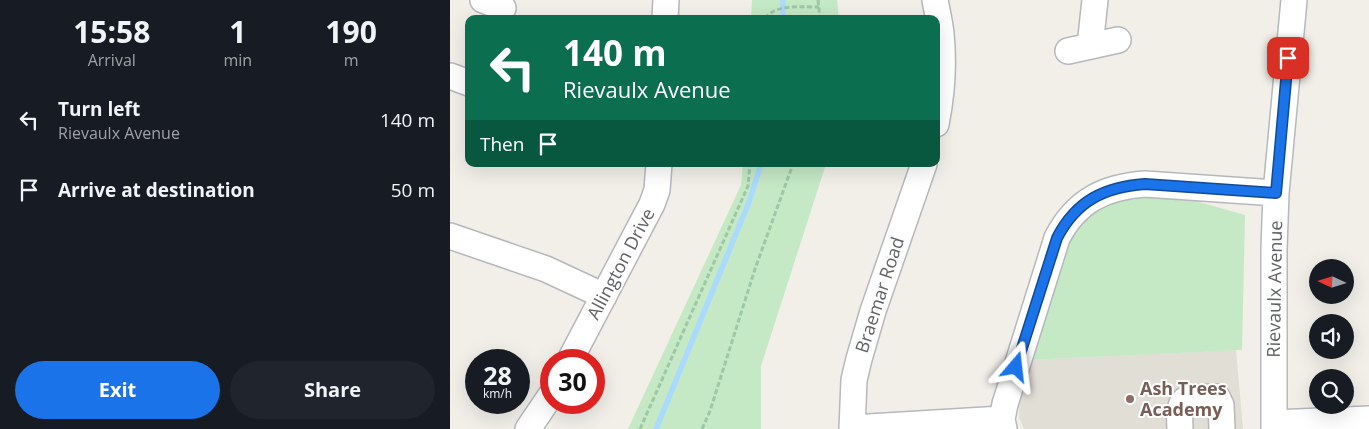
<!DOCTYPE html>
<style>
:root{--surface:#171b24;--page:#20242c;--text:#f1f3f6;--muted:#9ea1a6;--accent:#1a73e8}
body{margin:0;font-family:"Open Sans",sans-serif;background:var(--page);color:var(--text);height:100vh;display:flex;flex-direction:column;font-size:19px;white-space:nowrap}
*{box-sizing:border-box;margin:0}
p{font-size:16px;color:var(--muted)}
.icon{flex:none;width:28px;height:28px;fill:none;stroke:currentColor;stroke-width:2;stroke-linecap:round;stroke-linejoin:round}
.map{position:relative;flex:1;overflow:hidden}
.panel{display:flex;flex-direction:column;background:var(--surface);width:450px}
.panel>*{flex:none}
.banner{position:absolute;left:15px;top:15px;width:475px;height:152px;border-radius:10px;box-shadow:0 5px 20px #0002;background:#0b6e4f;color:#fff;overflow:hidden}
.needle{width:32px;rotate:274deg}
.fabs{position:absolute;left:859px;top:259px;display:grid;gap:10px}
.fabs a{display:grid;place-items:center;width:45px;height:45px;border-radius:50%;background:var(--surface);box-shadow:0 5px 20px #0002;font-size:25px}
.speed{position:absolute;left:15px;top:349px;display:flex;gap:10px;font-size:25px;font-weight:700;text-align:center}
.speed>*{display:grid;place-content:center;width:65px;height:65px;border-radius:50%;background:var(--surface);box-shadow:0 5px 20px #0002;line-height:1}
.speed small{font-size:12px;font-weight:400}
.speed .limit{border:8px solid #d22;background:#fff;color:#111}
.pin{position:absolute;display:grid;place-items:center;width:42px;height:42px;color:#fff;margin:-21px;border-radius:10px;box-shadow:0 2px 8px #0006}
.me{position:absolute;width:55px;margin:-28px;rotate:17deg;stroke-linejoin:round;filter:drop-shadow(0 0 4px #0008)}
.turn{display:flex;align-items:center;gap:18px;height:105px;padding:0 15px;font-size:22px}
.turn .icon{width:65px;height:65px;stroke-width:2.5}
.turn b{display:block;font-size:35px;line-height:42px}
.then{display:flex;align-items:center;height:48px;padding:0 15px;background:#0003;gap:10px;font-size:19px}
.eta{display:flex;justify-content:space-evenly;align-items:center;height:85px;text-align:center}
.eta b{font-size:30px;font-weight:700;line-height:35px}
.primary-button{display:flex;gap:10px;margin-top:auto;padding:10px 15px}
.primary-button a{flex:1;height:58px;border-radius:30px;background:var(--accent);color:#fff;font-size:20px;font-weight:700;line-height:58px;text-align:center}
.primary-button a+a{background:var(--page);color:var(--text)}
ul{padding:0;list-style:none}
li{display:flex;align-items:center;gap:15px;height:70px;padding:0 15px}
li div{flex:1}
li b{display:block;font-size:19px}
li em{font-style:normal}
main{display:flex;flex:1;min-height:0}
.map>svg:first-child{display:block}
.education{fill:#e1ded6}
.green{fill:#c5e8c5}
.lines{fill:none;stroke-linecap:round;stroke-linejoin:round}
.stream{stroke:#aadaff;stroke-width:5.5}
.minor-casing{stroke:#b5b8bc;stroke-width:28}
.path{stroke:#9cc7a9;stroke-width:3;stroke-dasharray:5 2.5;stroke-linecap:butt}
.minor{stroke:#fff;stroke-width:25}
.route-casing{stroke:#114b97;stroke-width:12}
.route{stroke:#1a73e8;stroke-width:9}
.education-dot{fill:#8d6e63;stroke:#fff;stroke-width:2}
.labels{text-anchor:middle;stroke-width:4;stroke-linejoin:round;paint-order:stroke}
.street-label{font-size:18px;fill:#5f6368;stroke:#fff}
.education-label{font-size:18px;font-weight:bold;fill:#785e54;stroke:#fff;text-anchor:start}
</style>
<main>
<section class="panel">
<div class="eta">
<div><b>15:58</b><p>Arrival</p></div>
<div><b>1</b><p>min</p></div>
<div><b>190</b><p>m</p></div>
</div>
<ul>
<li><svg class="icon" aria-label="left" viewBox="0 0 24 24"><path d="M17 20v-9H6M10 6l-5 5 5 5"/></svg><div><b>Turn left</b><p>Rievaulx Avenue</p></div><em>140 m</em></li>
<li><svg class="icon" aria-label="arrive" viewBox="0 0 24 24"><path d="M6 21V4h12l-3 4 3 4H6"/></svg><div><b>Arrive at destination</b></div><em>50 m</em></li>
</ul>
<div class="primary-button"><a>Exit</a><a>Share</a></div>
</section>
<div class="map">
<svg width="919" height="429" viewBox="0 0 919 429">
<rect width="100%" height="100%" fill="#f1efe8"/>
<path class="education" d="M786,350l7,79h-219l-5,-12 1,-35 8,-22z"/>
<path class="green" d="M302,0h85l2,19h-88z
M293,164h83l-65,202v63h-133l113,-244z
M721,194l74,21 -3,135 -214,10 41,-124 34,-36z"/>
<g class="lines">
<path class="stream" d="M333,0v19
M206,429l93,-227 12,-38"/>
<defs>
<path id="minor" d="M33,0l20,8
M485,0c2,11 5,23 6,34 3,30 1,60 -5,90
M215,19l1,-19
M640,46l5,-46
M618,51l50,-11
M0,76l19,7
M0,236l96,33 58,27
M120,360l82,-156 5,-14 2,-26
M824,423l95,-4
M402,428l150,-9
M78,429l23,-34
M402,429l2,-49 5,-21 14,-48 51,-147
M554,429l-2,-10 3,-15 52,-166c19,-37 47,-51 88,-54l131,9
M730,429c-2,-37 5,-31 37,-32l4,8 1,24
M824,429v-180l2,-56 18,-193"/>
</defs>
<use href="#minor" class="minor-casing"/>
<path class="path" d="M368,0l2,19
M317,19v-3c12,-12 36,-9 52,-9
M190,429l108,-243 2,-22
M252,429l8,-18 45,-142 38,-105"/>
<use href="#minor" class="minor"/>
</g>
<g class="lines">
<defs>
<path id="route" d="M566,367l41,-129c19,-37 47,-51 88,-54l131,9 12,-135"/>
</defs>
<use href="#route" class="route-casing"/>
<use href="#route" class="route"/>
</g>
<circle class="education-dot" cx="680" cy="399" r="5"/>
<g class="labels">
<g class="street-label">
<text transform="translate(171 264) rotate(-62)" y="6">Allington Drive</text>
<text transform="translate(825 289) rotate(-89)" y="6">Rievaulx Avenue</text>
<text transform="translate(430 295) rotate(-72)" y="6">Braemar Road</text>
</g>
<g class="education-label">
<text x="690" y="395">Ash Trees<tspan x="690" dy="21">Academy</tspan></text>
</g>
</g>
</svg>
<div class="fabs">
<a><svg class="needle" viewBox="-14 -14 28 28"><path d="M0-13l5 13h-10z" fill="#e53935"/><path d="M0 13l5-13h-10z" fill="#9ea1a6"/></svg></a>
<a><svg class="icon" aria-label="sound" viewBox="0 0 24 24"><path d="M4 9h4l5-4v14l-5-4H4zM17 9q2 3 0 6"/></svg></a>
<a><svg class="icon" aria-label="search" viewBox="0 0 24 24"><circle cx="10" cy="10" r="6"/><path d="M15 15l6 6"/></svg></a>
</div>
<div class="speed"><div>28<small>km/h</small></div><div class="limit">30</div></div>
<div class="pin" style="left:838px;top:58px;background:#d93025"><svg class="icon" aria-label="arrive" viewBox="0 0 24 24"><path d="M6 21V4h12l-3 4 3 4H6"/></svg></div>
<svg class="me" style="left:566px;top:367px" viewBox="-20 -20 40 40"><path d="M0-17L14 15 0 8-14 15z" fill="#1a73e8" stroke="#fff" stroke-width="4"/></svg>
<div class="banner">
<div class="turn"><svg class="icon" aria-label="left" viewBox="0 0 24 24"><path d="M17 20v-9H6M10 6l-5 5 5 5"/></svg><div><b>140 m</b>Rievaulx Avenue</div></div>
<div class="then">Then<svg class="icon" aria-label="arrive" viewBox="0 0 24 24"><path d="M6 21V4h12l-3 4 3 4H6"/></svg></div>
</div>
</div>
</main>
